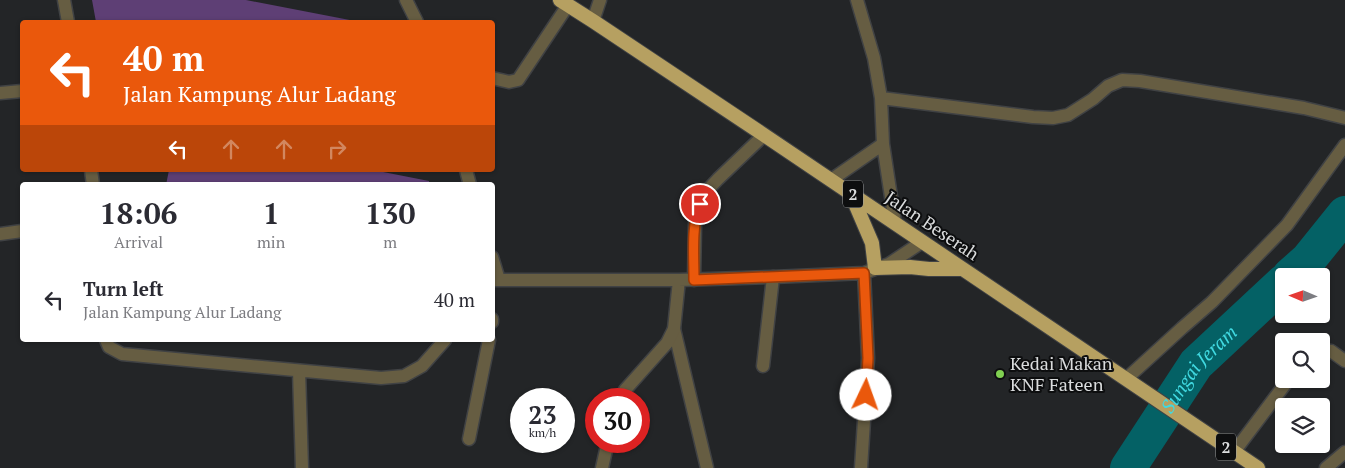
<!DOCTYPE html>
<style>
:root{--surface:#fff;--page:#f7f7f7;--text:#2b2b33;--muted:#7c7c81}
body{margin:0;font-family:"PT Serif",serif;background:var(--page);color:var(--text);height:100vh;display:flex;flex-direction:column;font-size:19px;white-space:nowrap}
*{box-sizing:border-box;margin:0}
p{font-size:16px;color:var(--muted)}
.icon{flex:none;width:28px;height:28px;fill:none;stroke:currentColor;stroke-width:2;stroke-linecap:round;stroke-linejoin:round}
.map{position:relative;flex:1;overflow:hidden}
.details{position:absolute;left:20px;top:182px;width:475px;height:160px;display:flex;flex-direction:column;background:var(--surface);border-radius:5px;box-shadow:0 1px 4px #0004}
.details>*{flex:none}
.top-card{position:absolute;left:20px;top:20px;width:475px;height:152px;border-radius:5px;box-shadow:0 1px 4px #0004;background:#ea580c;color:#fff;overflow:hidden}
.needle{width:32px;rotate:272deg}
.controls{position:absolute;left:1275px;top:268px;display:grid;gap:10px}
.controls a{display:grid;place-items:center;width:55px;height:55px;border-radius:5px;background:var(--surface);box-shadow:0 1px 4px #0004;font-size:25px}
.speed{position:absolute;left:510px;top:388px;display:flex;gap:10px;font-size:25px;font-weight:700;text-align:center}
.speed>*{display:grid;place-content:center;width:65px;height:65px;border-radius:50%;background:var(--surface);box-shadow:0 1px 4px #0004;line-height:1}
.speed small{font-size:12px;font-weight:400}
.speed .limit{border:8px solid #d22;background:#fff;color:#111}
.pin{position:absolute;display:grid;place-items:center;width:42px;height:42px;color:#fff;margin:-21px;border:2px solid #fff;border-radius:50%;box-shadow:0 1px 5px #0007}
.me{position:absolute;width:55px;margin:-28px;rotate:3deg;stroke-linejoin:round;filter:drop-shadow(0 0 4px #0008)}
.turn{display:flex;align-items:center;gap:18px;height:105px;padding:0 20px;font-size:22px}
.turn .icon{width:65px;height:65px;stroke-width:2.5}
.turn b{display:block;font-size:35px;line-height:42px}
.lanes{display:flex;align-items:center;height:48px;padding:0 20px;background:#0003;justify-content:center;gap:25px;direction:ltr}
.lanes .off{opacity:.35}
.eta{display:flex;justify-content:space-evenly;align-items:center;height:85px;text-align:center}
.eta b{font-size:30px;font-weight:800;line-height:35px}
ul{padding:0;list-style:none}
li{display:flex;align-items:center;gap:15px;height:65px;padding:0 20px}
li div{flex:1}
li b{display:block;font-size:19px}
li em{font-style:normal}
.map>svg:first-child{display:block}
.lines{fill:none;stroke-linecap:round;stroke-linejoin:round}
.river{stroke:#046165;stroke-width:36}
.building{fill:#5e3f75}
.service-casing{stroke:#404244;stroke-width:15}
.minor-casing{stroke:#404244;stroke-width:15}
.trunk-casing{stroke:#404244;stroke-width:16}
.service{stroke:#665d42;stroke-width:12}
.minor{stroke:#665d42;stroke-width:12}
.trunk{stroke:#b6a061;stroke-width:14}
.route-casing{stroke:#983908;stroke-width:12}
.route{stroke:#ea580c;stroke-width:9}
.poi-dot{fill:#80d051;stroke:#0d0e0f;stroke-width:2}
.labels{text-anchor:middle;stroke-width:4;stroke-linejoin:round;paint-order:stroke}
.shield{fill:#0d0e0f;stroke:#9c9e9f;stroke-width:1}
.shield-label{font-size:16px;font-weight:bold;fill:#dadcdd}
.street-label{font-size:18px;fill:#dadcdd;stroke:#0d0e0f}
.poi-label{font-size:18px;fill:#dadcdd;stroke:#0d0e0f;text-anchor:start}
.water-label{font-size:19px;font-style:italic;fill:#40d9e1;stroke:#0d0e0f}
</style>
<div class="map">
<svg width="1345" height="468" viewBox="0 0 1345 468">
<rect width="100%" height="100%" fill="#232527"/>
<g class="lines">
<g class="river">
<path d="M1290,276l18,-16 37,-46"/>
<path id="s1" d="M1128,468l68,-104 88,-82"/>
</g>
</g>
<path class="building" d="M92,0h154l114,22h-264z
M169,170h204l56,11v4h-263z"/>
<g class="lines">
<defs>
<path id="service" d="M492,78l17,4 9,-2 50,-75
M0,93l22,-2
M694,280l1,-55 1,-12 8,-19 14,-15 46,-44
M492,319v3
M674,329l33,139
M106,340l3,7 13,7 259,24 23,-2 18,-10 23,-26
M1321,350l10,1 14,10
M763,366l10,-89
M299,371l3,97
M469,439l20,-99
M1234,452l55,-73"/>
<path id="minor" d="M64,0l4,22
M406,0l11,22
M857,0l17,58 7,40 2,46 12,79
M593,21l7,-21
M881,98l152,19 20,1 15,-3 25,-16 15,-13 14,-6 18,1 164,27 41,10
M91,170l2,15
M466,170l4,15
M831,180l52,-36
M0,234l22,-3
M492,257l7,23
M492,280h187l94,-3 91,-4 25,-9 33,-22
M1126,379l56,-51 30,-26 75,-77 58,-80
M621,399l4,-9 42,-47 7,-14 5,-49
M602,468l6,-27
M861,468l7,-110 -4,-85
M1326,468l19,-16"/>
<path id="trunk" d="M560,0l33,21 171,114 494,333
M851,194l21,49 3,25 35,-1 19,2h34"/>
</defs>
<use href="#service" class="service-casing"/>
<use href="#minor" class="minor-casing"/>
<use href="#trunk" class="trunk-casing"/>
<use href="#service" class="service"/>
<use href="#minor" class="minor"/>
<use href="#trunk" class="trunk"/>
</g>
<g class="lines">
<defs>
<path id="route" d="M700,204c-9,23 -6,51 -6,76l170,-7 4,85 -2,37"/>
</defs>
<use href="#route" class="route-casing"/>
<use href="#route" class="route"/>
</g>
<circle class="poi-dot" cx="1000" cy="374" r="5"/>
<g class="labels">
<g class="shield">
<rect x="843" y="180.5" width="20" height="27" rx="4"/>
<rect x="1216" y="433.5" width="20" height="27" rx="4"/>
</g>
<g class="shield-label">
<text x="853" y="200">2</text>
<text x="1226" y="453">2</text>
</g>
<g class="street-label">
<text transform="translate(932 226) rotate(34)" y="6">Jalan Beserah</text>
</g>
<g class="poi-label">
<text x="1010" y="370">Kedai Makan<tspan x="1010" dy="21">KNF Fateen</tspan></text>
</g>
<g class="water-label">
<text dy="7" stroke="none"><textPath href="#s1" startOffset="122">Sungai Jeram</textPath></text>
</g>
</g>
</svg>
<div class="controls">
<a><svg class="needle" viewBox="-14 -14 28 28"><path d="M0-13l5 13h-10z" fill="#e53935"/><path d="M0 13l5-13h-10z" fill="#7c7c81"/></svg></a>
<a><svg class="icon" aria-label="search" viewBox="0 0 24 24"><circle cx="10" cy="10" r="6"/><path d="M15 15l6 6"/></svg></a>
<a><svg class="icon" aria-label="layers" viewBox="0 0 24 24"><path d="M12 4l9 5-9 5-9-5zM3 14l9 5 9-5"/></svg></a>
</div>
<div class="speed"><div>23<small>km/h</small></div><div class="limit">30</div></div>
<div class="pin" style="left:700px;top:204px;background:#d93025"><svg class="icon" aria-label="arrive" viewBox="0 0 24 24"><path d="M6 21V4h12l-3 4 3 4H6"/></svg></div>
<svg class="me" style="left:866px;top:395px" viewBox="-20 -20 40 40"><circle r="19" fill="#fff"/><path d="M0-13L10 11 0 6-10 11z" fill="#ea580c"/></svg>
<div class="top-card">
<div class="turn"><svg class="icon" aria-label="left" viewBox="0 0 24 24"><path d="M17 20v-9H6M10 6l-5 5 5 5"/></svg><div><b>40 m</b>Jalan Kampung Alur Ladang</div></div>
<div class="lanes"><svg class="icon" aria-label="left" viewBox="0 0 24 24"><path d="M17 20v-9H6M10 6l-5 5 5 5"/></svg><svg class="icon off" aria-label="ahead" viewBox="0 0 24 24"><path d="M12 20V5M6 11l6-6 6 6"/></svg><svg class="icon off" aria-label="ahead" viewBox="0 0 24 24"><path d="M12 20V5M6 11l6-6 6 6"/></svg><svg class="icon off" aria-label="right" viewBox="0 0 24 24"><path d="M7 20v-9h11M14 6l5 5-5 5"/></svg></div>
</div>
<section class="details">
<div class="eta">
<div><b>18:06</b><p>Arrival</p></div>
<div><b>1</b><p>min</p></div>
<div><b>130</b><p>m</p></div>
</div>
<ul>
<li><svg class="icon" aria-label="left" viewBox="0 0 24 24"><path d="M17 20v-9H6M10 6l-5 5 5 5"/></svg><div><b>Turn left</b><p>Jalan Kampung Alur Ladang</p></div><em>40 m</em></li>
</ul>
</section>
</div>
